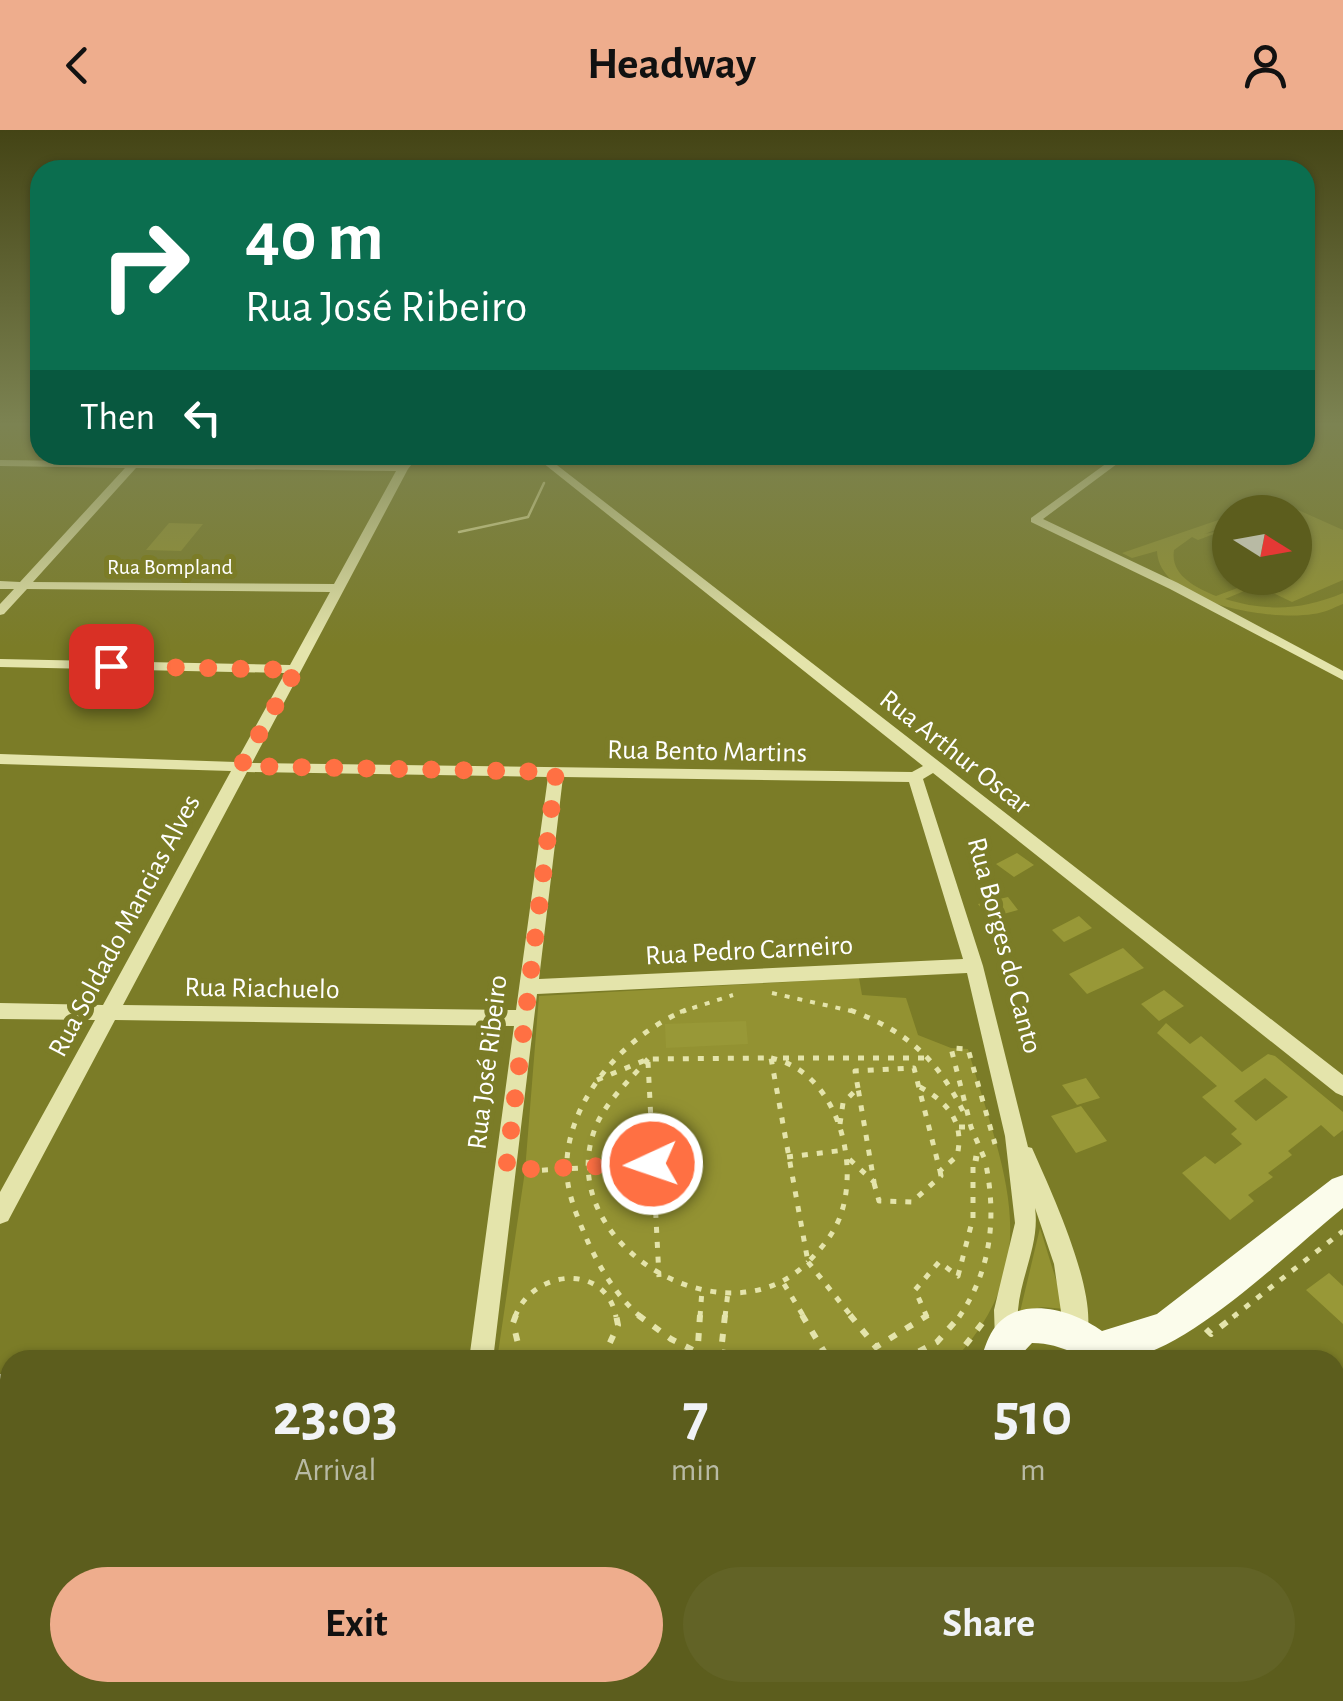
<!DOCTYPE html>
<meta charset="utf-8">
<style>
:root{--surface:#5c5d1d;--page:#626326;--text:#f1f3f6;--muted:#b8baa4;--accent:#eead8d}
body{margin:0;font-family:"Alegreya Sans",sans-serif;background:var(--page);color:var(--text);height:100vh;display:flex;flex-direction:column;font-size:38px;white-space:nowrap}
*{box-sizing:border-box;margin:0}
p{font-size:32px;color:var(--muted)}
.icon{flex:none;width:55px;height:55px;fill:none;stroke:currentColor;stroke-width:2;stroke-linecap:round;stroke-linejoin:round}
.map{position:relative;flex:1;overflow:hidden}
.panel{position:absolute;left:0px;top:1220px;width:1345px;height:352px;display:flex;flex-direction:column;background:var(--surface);border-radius:30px 30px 0 0;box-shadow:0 2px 8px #0004}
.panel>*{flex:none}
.top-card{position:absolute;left:30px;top:30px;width:1285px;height:305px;border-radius:30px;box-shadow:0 2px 8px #0004;background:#0b6e4f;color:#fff;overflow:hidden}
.needle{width:65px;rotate:101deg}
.controls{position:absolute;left:1212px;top:365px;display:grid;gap:20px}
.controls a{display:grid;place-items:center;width:100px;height:100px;border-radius:50%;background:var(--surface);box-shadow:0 2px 8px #0004;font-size:50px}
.pin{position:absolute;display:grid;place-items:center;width:85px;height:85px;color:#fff;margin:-42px;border-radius:20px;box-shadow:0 5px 15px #0006}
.me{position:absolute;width:110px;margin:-55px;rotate:267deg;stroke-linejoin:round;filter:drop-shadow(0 0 8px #0008)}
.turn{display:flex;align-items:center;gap:35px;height:210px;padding:0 50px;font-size:45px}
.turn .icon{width:130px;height:130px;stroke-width:2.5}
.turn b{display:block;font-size:70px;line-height:85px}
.then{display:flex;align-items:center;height:95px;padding:0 50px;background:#0003;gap:20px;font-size:38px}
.eta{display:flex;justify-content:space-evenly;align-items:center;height:170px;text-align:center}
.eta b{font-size:60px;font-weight:700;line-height:70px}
.button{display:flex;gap:20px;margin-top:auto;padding:20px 50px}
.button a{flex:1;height:115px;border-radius:60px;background:var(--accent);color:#111;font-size:40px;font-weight:700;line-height:115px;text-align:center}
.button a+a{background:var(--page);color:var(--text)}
header{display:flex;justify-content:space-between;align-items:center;height:130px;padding:0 50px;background:var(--accent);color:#111;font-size:45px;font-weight:700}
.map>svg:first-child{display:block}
.green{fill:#939232}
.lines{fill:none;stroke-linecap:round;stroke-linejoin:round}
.stream{stroke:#e4e3a0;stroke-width:2.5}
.building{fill:#989837;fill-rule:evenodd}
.path-far2{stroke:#e4e4ab;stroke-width:4;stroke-dasharray:5 8;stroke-linecap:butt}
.path-far1{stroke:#e4e4ab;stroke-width:5;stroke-dasharray:6 9;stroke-linecap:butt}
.path{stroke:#e4e4ab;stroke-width:6;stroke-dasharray:8 11;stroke-linecap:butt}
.minor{fill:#e4e4ab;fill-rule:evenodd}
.major{fill:#fbfceb;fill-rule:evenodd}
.route{stroke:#ff7043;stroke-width:18;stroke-dasharray:0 32.4}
.labels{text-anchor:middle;stroke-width:10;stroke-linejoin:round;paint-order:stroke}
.far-street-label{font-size:22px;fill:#fff;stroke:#7b7c27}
.street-label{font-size:28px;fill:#fff;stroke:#7b7c27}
</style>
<header><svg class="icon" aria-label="back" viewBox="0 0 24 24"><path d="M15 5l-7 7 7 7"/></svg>Headway<svg class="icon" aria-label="person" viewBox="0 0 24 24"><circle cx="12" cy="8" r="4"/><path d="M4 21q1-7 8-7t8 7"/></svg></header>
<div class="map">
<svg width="1343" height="1571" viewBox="0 0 1343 1571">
<rect width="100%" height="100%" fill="#7b7c27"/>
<path class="green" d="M1296,379l47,21v50l-51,22 -50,-24h53v-66h-8z
M1230,386v8l-25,10 25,-6 -32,12 -6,-3 -18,13c-4,25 21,37 42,46l27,-10 6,3 -24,10c43,13 77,11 118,-6v11c-10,4 -19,9 -30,10 -41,7 -154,-10 -156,-63l-25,7 -10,-5z
M169,393l34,1 -22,27 -35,-1z
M859,848l3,17 44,3 12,37 33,13 17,1c33,117 82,209 -14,311h-457l28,-189 14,-175z
M1040,1098l25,81 -23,-2 -22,5z"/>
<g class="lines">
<path class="stream" d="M576,325v7
M459,402l69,-15 16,-34"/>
</g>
<path class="building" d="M1017,723l17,12 -20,12 -18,-13z
M1008,767l10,13 -29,8 -11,-14z
M1079,786l13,12 -28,14 -12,-12z
M1123,818l21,20 -57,26 -18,-20z
M1164,860l20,16 -25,15 -18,-17z
M746,891l2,23 -82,4 -1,-24z
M1166,893l24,21 11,-8 41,36 26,-18 7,2 68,56v18l-9,7 -13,-12 -33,26 4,4 -24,18 5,4 -25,18 6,6 -24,19 -48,-47 23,-17 10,8 27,-20 -11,-10 6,-5 -35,-32 15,-11 -60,-53zM1265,948l23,19 -32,24 -22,-20z
M1086,948l14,20 -23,7 -15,-20z
M1081,976l26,35 -31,12 -25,-37z
M1329,1143l14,13v38l-37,-34z"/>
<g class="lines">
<path class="path-far2" d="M772,863l84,19
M680,882l53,-17"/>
<path class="path-far1" d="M850,880c61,23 89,51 117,109
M771,928c63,13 88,97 71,153 -6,20 -19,36 -34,51z
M783,928h145
M648,929c-18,21 -41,41 -52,67 -47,116 129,221 212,136
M648,932l11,215
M597,950l51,-21 125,-1
M858,958l-3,-17 59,-3 26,103 17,-15c8,-33 -9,-54 -37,-69
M840,994l3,-21 15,-15 16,94 -27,-25
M959,997h12
M787,1027l58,-7
M527,1041l125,-7
M874,1053l5,18 33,1 29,-26 -1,-5
M808,1132l44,55
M784,1154l20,33
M515,1187c17,-48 91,-55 101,0
M641,1187c-24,-20 -40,-47 -53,-75 -9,-21 -19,-43 -21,-66 -5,-72 57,-141 119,-166
M700,1187l2,-27
M725,1187l3,-25
M927,1187l-12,-27 24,-28 19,14 15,-58v-60l12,2 -14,-33 -20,-79 17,1 27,95
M959,1187c33,-48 38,-101 26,-157
M1233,1187l110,-86"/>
<path class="path" d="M516,1185l-3,8 9,37
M638,1185l33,24 42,21
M725,1185l-4,37 39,8
M802,1185l26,43 -4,2
M850,1185l26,32 52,-32
M1206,1199l5,5 25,-19
M602,1230l16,-35 -2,-10
M697,1230l3,-45
M902,1230l35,-18 24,-27
M954,1230l30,-39"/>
<path class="minor" d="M409,325h10l-11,14 -156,294 660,9 11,-6 -390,-311h11l799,620v21l-7,-3 -403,-320 -10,6 60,187 45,181 4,1c18,41 70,151 53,193l-9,3 -9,-3 -3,-9 -10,-68 -19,-56c5,35 -14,67 -17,102 -1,13 3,25 -2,39l-9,3 -9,-3 -3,-9 -1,-30 21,-87 -10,-87 -38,-163 -430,21 -44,366h-24l45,-334 -399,-6 -107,201 -8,3v-32l95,-172 -95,-1v-16l103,2 128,-234 -231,-7v-10l236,8 49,-89 -285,-6v-8l290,6 40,-73 -303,-3 -23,25 -4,1v-11l14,-15h-14v-8l20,1 105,-114 -125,-2v-6l400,5zM136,338l260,3 -62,113 -301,-2zM247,642l301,5 -32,233 -393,-5zM563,647l346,5 54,177 -424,20z
M1118,325h11l-86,64 135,64 165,88v9l-173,-91 -139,-67v-4z
M425,1562h30l-1,9h-30z"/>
<path class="major" d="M1343,1045v33c-58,47 -153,142 -221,152 -40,6 -52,-17 -90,-17l-16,17h-36c4,-9 7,-21 13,-30 25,-37 80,-20 109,1l55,-17 175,-135z
M0,1244l10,1v36l-10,-1z
M1120,1562h44l2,9h-44z"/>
</g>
<linearGradient id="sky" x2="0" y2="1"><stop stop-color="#444415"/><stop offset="0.57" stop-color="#7c8352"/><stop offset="1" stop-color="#7c8352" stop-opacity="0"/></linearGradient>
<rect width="1343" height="517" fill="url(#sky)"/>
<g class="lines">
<path class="route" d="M111,536l185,4 -55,96 315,6 -50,398 146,-6"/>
</g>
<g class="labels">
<g class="far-street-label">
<text x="170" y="444">Rua Bompland</text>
</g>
<g class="street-label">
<text transform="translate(707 620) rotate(1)" y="10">Rua Bento Martins</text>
<text transform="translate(956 621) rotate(38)" y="10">Rua Arthur Oscar</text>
<text transform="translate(123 795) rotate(-62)" y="10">Rua Soldado Mancias Alves</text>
<text transform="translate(1006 815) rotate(75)" y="10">Rua Borges do Canto</text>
<text transform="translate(749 819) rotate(-3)" y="10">Rua Pedro Carneiro</text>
<text transform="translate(262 857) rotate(1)" y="10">Rua Riachuelo</text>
<text transform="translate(486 932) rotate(-83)" y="10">Rua José Ribeiro</text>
</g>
</g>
</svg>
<div class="controls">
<a><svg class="needle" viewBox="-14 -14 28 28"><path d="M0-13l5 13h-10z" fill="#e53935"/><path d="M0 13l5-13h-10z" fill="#b8baa4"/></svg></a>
</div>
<div class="pin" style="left:111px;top:536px;background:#d93025"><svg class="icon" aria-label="arrive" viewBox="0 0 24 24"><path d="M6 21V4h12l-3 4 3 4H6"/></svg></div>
<svg class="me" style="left:652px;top:1034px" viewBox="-20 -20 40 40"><circle r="17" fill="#ff7043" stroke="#fff" stroke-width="3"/><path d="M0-11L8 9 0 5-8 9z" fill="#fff"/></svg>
<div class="top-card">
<div class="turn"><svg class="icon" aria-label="right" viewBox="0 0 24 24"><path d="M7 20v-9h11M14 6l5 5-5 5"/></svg><div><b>40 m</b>Rua José Ribeiro</div></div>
<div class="then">Then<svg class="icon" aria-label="left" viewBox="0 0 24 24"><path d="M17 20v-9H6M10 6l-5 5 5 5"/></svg></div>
</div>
<section class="panel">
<div class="eta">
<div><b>23:03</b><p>Arrival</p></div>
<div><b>7</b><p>min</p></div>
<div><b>510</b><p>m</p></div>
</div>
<div class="button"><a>Exit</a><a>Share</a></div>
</section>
</div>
